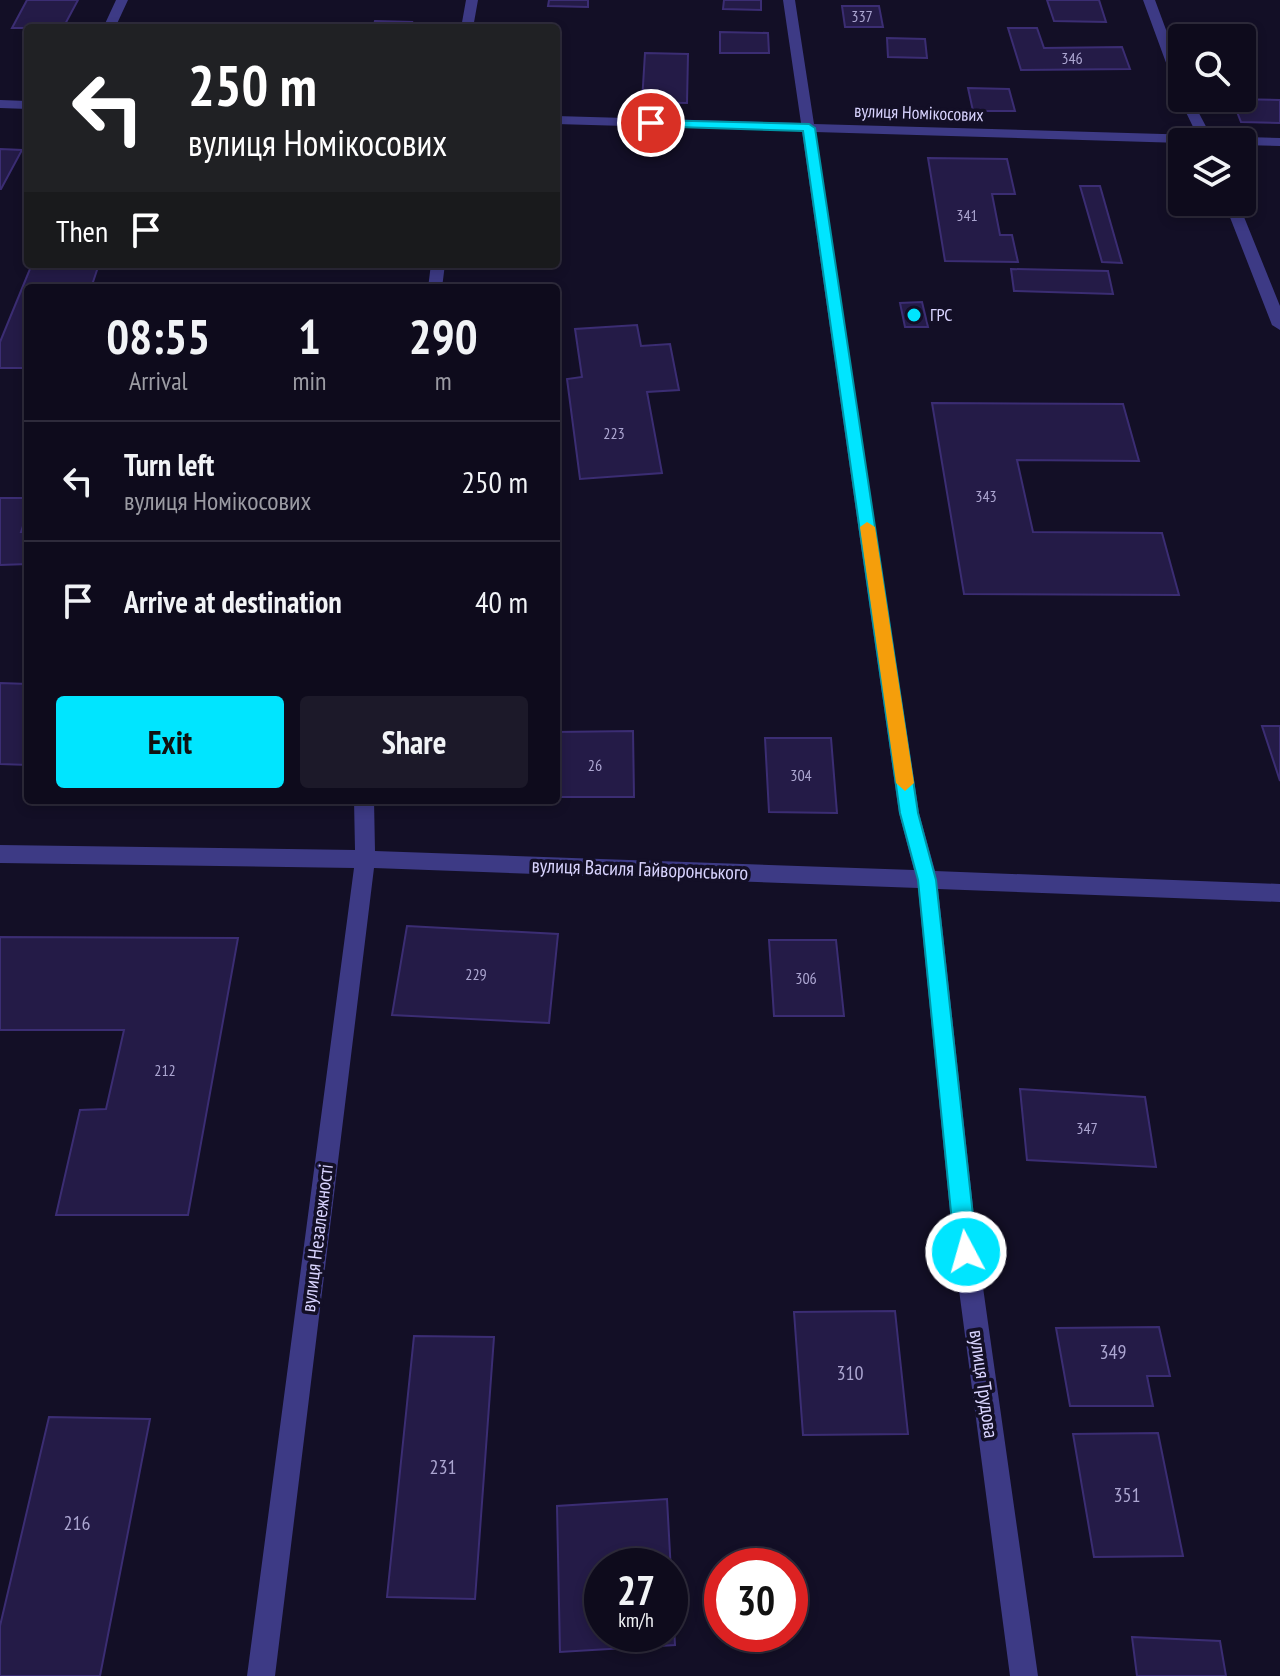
<!DOCTYPE html>
<meta charset="utf-8">
<style>
:root{--surface:#0e0b1c;--page:#1c1929;--text:#f1f3f6;--muted:#9b9ba3;--line:#2e2b3b;--accent:#00e5ff}
body{margin:0;font-family:"PT Sans Narrow",sans-serif;background:var(--page);color:var(--text);height:100vh;display:flex;flex-direction:column;font-size:30px;white-space:nowrap}
*{box-sizing:border-box;margin:0}
p{font-size:26px;color:var(--muted)}
.icon{flex:none;width:44px;height:44px;fill:none;stroke:currentColor;stroke-width:2;stroke-linecap:round;stroke-linejoin:round}
.map{position:relative;flex:1;overflow:hidden}
.panel{position:absolute;left:24px;top:284px;width:536px;height:520px;display:flex;flex-direction:column;background:var(--surface);border-radius:8px;box-shadow:0 4px 12px #0003,0 0 0 2px var(--line)}
.panel>*{flex:none}
.guide{position:absolute;left:24px;top:24px;width:536px;height:244px;border-radius:8px;box-shadow:0 4px 12px #0003,0 0 0 2px var(--line);background:#202124;color:#fff;overflow:hidden}
.tools{position:absolute;left:1168px;top:24px;display:grid;gap:16px}
.tools a{display:grid;place-items:center;width:88px;height:88px;border-radius:8px;background:var(--surface);box-shadow:0 4px 12px #0003,0 0 0 2px var(--line);font-size:40px}
.speed{position:absolute;left:584px;top:1548px;display:flex;gap:16px;font-size:40px;font-weight:700;text-align:center}
.speed>*{display:grid;place-content:center;width:104px;height:104px;border-radius:50%;background:var(--surface);box-shadow:0 4px 12px #0003,0 0 0 2px var(--line);line-height:1}
.speed small{font-size:20px;font-weight:400}
.speed .limit{border:12px solid #d22;background:#fff;color:#111}
.pin{position:absolute;display:grid;place-items:center;width:68px;height:68px;color:#fff;margin:-34px;border:4px solid #fff;border-radius:50%;box-shadow:0 2px 8px #0007}
.me{position:absolute;width:88px;margin:-44px;rotate:354deg;stroke-linejoin:round;filter:drop-shadow(0 0 6px #0008)}
.turn{display:flex;align-items:center;gap:28px;height:168px;padding:0 32px;font-size:36px}
.turn .icon{width:104px;height:104px;stroke-width:2.5}
.turn b{display:block;font-size:56px;line-height:68px}
.then{display:flex;align-items:center;height:76px;padding:0 32px;background:#0003;gap:16px;font-size:30px}
.eta{display:flex;justify-content:space-evenly;align-items:center;height:136px;text-align:center}
.eta b{font-size:48px;font-weight:700;line-height:56px}
.button{display:flex;gap:16px;margin-top:auto;padding:16px 32px}
.button a{flex:1;height:92px;border-radius:8px;background:var(--accent);color:#111;font-size:32px;font-weight:700;line-height:92px;text-align:center}
.button a+a{background:var(--page);color:var(--text)}
ul{padding:0;list-style:none}
li{display:flex;align-items:center;gap:24px;height:120px;padding:0 32px;border-top:2px solid var(--line)}
li div{flex:1}
li b{display:block;font-size:30px}
li em{font-style:normal}
.map>svg:first-child{display:block}
.building{fill:#241b47;stroke:#3b2d73;stroke-width:2;fill-rule:evenodd}
.lines{fill:none;stroke-linecap:round;stroke-linejoin:round}
.minor{fill:#3d3a85;fill-rule:evenodd}
.route{fill:#00e5ff;stroke:#0095a6;stroke-width:2}
.slow{fill:#f59e0b}
.poi-dot{fill:#00e5ff;stroke:#130f26;stroke-width:3}
.labels{text-anchor:middle;stroke-width:7;stroke-linejoin:round;paint-order:stroke}
.number-label{font-size:16px;fill:#aca6d1}
.far-street-label{font-size:18px;fill:#d9d4ff;stroke:#130f26}
.far-poi-label{font-size:18px;fill:#d9d4ff;stroke:#130f26;text-anchor:start}
.street-label{font-size:20px;fill:#d9d4ff;stroke:#130f26}
.near-number-label{font-size:20px;fill:#aca6d1}
</style>
<div class="map">
<svg width="1280" height="1676" viewBox="0 0 1280 1676">
<rect width="100%" height="100%" fill="#130f26"/>
<path class="building" d="M27,0h51l-15,28h-51z
M549,0h39v7l-40,-1z
M724,0h37v10l-38,-1z
M1047,0h52l7,22 -52,-1z
M842,6h37l4,21h-38z
M375,21l37,1 -2,6h-37z
M1008,28h29l7,20 78,-1 8,22 -109,1z
M720,32l48,1 1,20h-49z
M887,38l38,1 2,19 -39,-1z
M645,53l43,1 -1,49 -45,-1z
M968,88l41,1 6,22h-42z
M1232,99l48,1v23l-39,-1z
M0,149l22,1 -21,39h-1z
M928,158l79,1 8,35h-23l8,41h12l6,27 -73,-1z
M1080,186h20l22,77 -20,-1z
M32,264h67l-8,24h-63v80h-28v-26z
M275,264h70l-1,3 -70,1z
M1011,269l97,2 5,23 -99,-3z
M922,302l6,25h-23l-5,-24z
M637,325l4,21 29,-2 9,46 -32,2 15,81 -82,6 -13,-100 15,-2 -7,-48z
M932,403l191,1 16,57 -122,-1 16,72 129,1 17,62 -215,-1z
M0,498h28v13l-7,21h7v32l-28,1z
M0,683l28,1v81l-28,-1z
M1262,726h18v55z
M633,731l1,66h-78v-65z
M765,738h66l6,75 -68,-1z
M407,926l151,8 -9,89 -157,-8z
M0,937l238,1 -50,277h-132l24,-105 26,-1 18,-79h-124z
M769,940h67l8,76h-70z
M1020,1089l125,8 11,70 -129,-7z
M895,1311l13,123 -105,1 -9,-123z
M1159,1327l11,49h-23l6,30h-83l-14,-78z
M414,1336l80,1 -19,262 -88,-2z
M49,1417l101,2 -50,257h-100v-50z
M1158,1433l25,123 -89,1 -21,-123z
M667,1499l8,146 -115,7 -3,-146zM602,1566h68v68h-68z
M1132,1637l88,4 6,35h-89z"/>
<g class="lines">
<path class="minor" d="M116,0h12l-13,28h-12z
M466,0h12l-5,28h-12z
M783,0h12l19,124 383,11 -18,-37 3,-3v3h9l20,38 69,2v8l-38,-1v-3l-60,1 -367,-11 104,681 16,58 345,13v18l-342,-13 40,363 60,424h-28l-56,-424 -36,-364 -544,-20 -99,808h-28l107,-808 -354,-5v-18l355,5 -1,-50h20l1,51 539,19 -15,-57 -97,-682 -246,-7v-8l245,7z
M1143,0h12l27,73v21l-6,-4z
M0,100l28,1v8l-28,-1z
M1224,202h14l42,104v24l-8,-5z
M431,264h14l-3,24h-14z"/>
</g>
<path class="route" d="M651,120l158,4 6,4 103,685 18,67 41,372 -3,8 -8,3 -8,-3 -3,-8 -37,-372 -18,-67 -97,-682 -156,-5v-5z"/>
<path class="slow" d="M867,522l8,5 39,256 -9,8 -9,-8 -36,-256z"/>
<circle class="poi-dot" cx="914" cy="315" r="8"/>
<g class="labels">
<g class="number-label">
<text x="862" y="22">337</text>
<text x="1072" y="64">346</text>
<text x="967" y="221">341</text>
<text x="614" y="439">223</text>
<text x="986" y="502">343</text>
<text x="595" y="771">26</text>
<text x="801" y="781">304</text>
<text x="476" y="980">229</text>
<text x="806" y="984">306</text>
<text x="165" y="1076">212</text>
<text x="1087" y="1134">347</text>
</g>
<g class="far-street-label">
<text transform="translate(919 113) rotate(2)" y="6">вулиця Номікосових</text>
</g>
<g class="far-poi-label">
<text x="930" y="321">ГРС</text>
</g>
<g class="street-label">
<text transform="translate(640 869) rotate(2)" y="7">вулиця Василя Гайворонського</text>
<text transform="translate(317 1238) rotate(-83)" y="7">вулиця Незалежності</text>
<text transform="translate(984 1384) rotate(82)" y="7">вулиця Трудова</text>
</g>
<g class="near-number-label">
<text x="1113" y="1359">349</text>
<text x="850" y="1380">310</text>
<text x="443" y="1474">231</text>
<text x="1127" y="1502">351</text>
<text x="77" y="1530">216</text>
</g>
</g>
</svg>
<div class="tools">
<a><svg class="icon" aria-label="search" viewBox="0 0 24 24"><circle cx="10" cy="10" r="6"/><path d="M15 15l6 6"/></svg></a>
<a><svg class="icon" aria-label="layers" viewBox="0 0 24 24"><path d="M12 4l9 5-9 5-9-5zM3 14l9 5 9-5"/></svg></a>
</div>
<div class="speed"><div>27<small>km/h</small></div><div class="limit">30</div></div>
<div class="pin" style="left:651px;top:123px;background:#d93025"><svg class="icon" aria-label="arrive" viewBox="0 0 24 24"><path d="M6 21V4h12l-3 4 3 4H6"/></svg></div>
<svg class="me" style="left:966px;top:1252px" viewBox="-20 -20 40 40"><circle r="17" fill="#00e5ff" stroke="#fff" stroke-width="3"/><path d="M0-11L8 9 0 5-8 9z" fill="#fff"/></svg>
<div class="guide">
<div class="turn"><svg class="icon" aria-label="left" viewBox="0 0 24 24"><path d="M17 20v-9H6M10 6l-5 5 5 5"/></svg><div><b>250 m</b>вулиця Номікосових</div></div>
<div class="then">Then<svg class="icon" aria-label="arrive" viewBox="0 0 24 24"><path d="M6 21V4h12l-3 4 3 4H6"/></svg></div>
</div>
<section class="panel">
<div class="eta">
<div><b>08:55</b><p>Arrival</p></div>
<div><b>1</b><p>min</p></div>
<div><b>290</b><p>m</p></div>
</div>
<ul>
<li><svg class="icon" aria-label="left" viewBox="0 0 24 24"><path d="M17 20v-9H6M10 6l-5 5 5 5"/></svg><div><b>Turn left</b><p>вулиця Номікосових</p></div><em>250 m</em></li>
<li><svg class="icon" aria-label="arrive" viewBox="0 0 24 24"><path d="M6 21V4h12l-3 4 3 4H6"/></svg><div><b>Arrive at destination</b></div><em>40 m</em></li>
</ul>
<div class="button"><a>Exit</a><a>Share</a></div>
</section>
</div>
